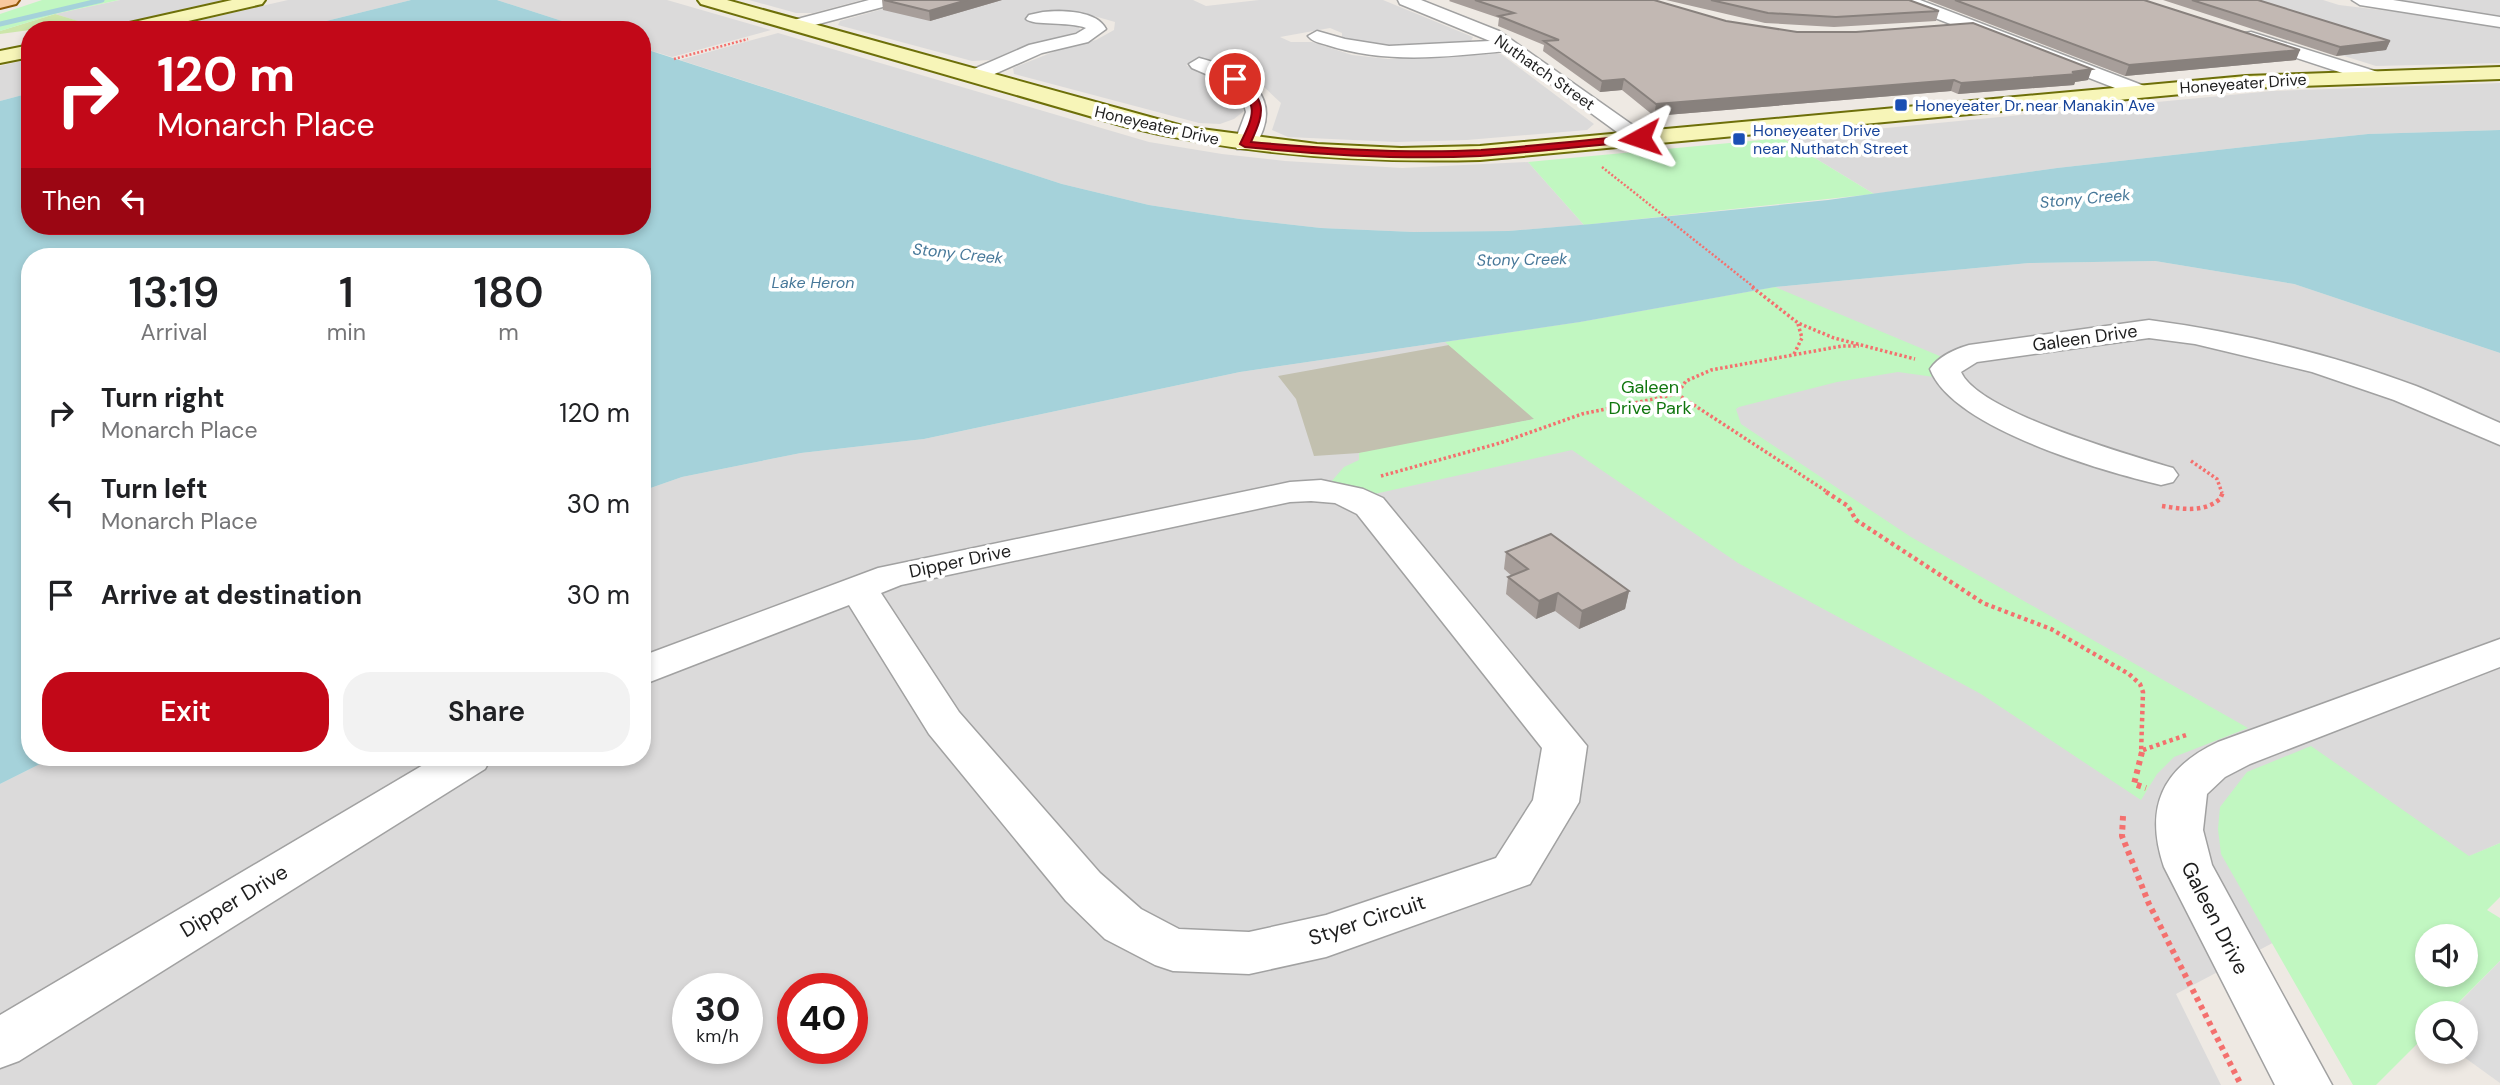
<!DOCTYPE html>
<style>
:root{--surface:#fff;--page:#f2f2f2;--text:#202124;--muted:#757577;--accent:#c20818}
body{margin:0;font-family:"DM Sans",sans-serif;background:var(--page);color:var(--text);height:100vh;display:flex;flex-direction:column;font-size:26px;white-space:nowrap}
*{box-sizing:border-box;margin:0}
p{font-size:23px;color:var(--muted)}
.icon{flex:none;width:38px;height:38px;fill:none;stroke:currentColor;stroke-width:2;stroke-linecap:round;stroke-linejoin:round}
.map{position:relative;flex:1;overflow:hidden}
.sheet{position:absolute;left:21px;top:248px;width:630px;height:518px;display:flex;flex-direction:column;background:var(--surface);border-radius:28px;box-shadow:0 4px 10px #0003}
.sheet>*{flex:none}
.guide{position:absolute;left:21px;top:21px;width:630px;height:214px;border-radius:28px;box-shadow:0 4px 10px #0003;background:#c20818;color:#fff;overflow:hidden}
.fabs{position:absolute;left:2415px;top:924px;display:grid;gap:14px}
.fabs a{display:grid;place-items:center;width:63px;height:63px;border-radius:50%;background:var(--surface);box-shadow:0 4px 10px #0003;font-size:35px}
.speed{position:absolute;left:672px;top:973px;display:flex;gap:14px;font-size:35px;font-weight:700;text-align:center}
.speed>*{display:grid;place-content:center;width:91px;height:91px;border-radius:50%;background:var(--surface);box-shadow:0 4px 10px #0003;line-height:1}
.speed small{font-size:18px;font-weight:400}
.speed .limit{border:10px solid #d22;background:#fff;color:#111}
.pin{position:absolute;display:grid;place-items:center;width:60px;height:60px;color:#fff;margin:-30px;border:4px solid #fff;border-radius:50%;box-shadow:0 2px 7px #0007}
.me{position:absolute;width:77px;margin:-38px;rotate:265deg;stroke-linejoin:round;filter:drop-shadow(0 0 5px #0008)}
.turn{display:flex;align-items:center;gap:24px;height:147px;padding:0 21px;font-size:32px}
.turn .icon{width:91px;height:91px;stroke-width:2.5}
.turn b{display:block;font-size:49px;line-height:60px}
.then{display:flex;align-items:center;height:66px;padding:0 21px;background:#0003;gap:14px;font-size:26px}
.eta{display:flex;justify-content:space-evenly;align-items:center;height:119px;text-align:center}
.eta b{font-size:42px;font-weight:600;line-height:49px}
.cta{display:flex;gap:14px;margin-top:auto;padding:14px 21px}
.cta a{flex:1;height:80px;border-radius:28px;background:var(--accent);color:#fff;font-size:28px;font-weight:600;line-height:80px;text-align:center}
.cta a+a{background:var(--page);color:var(--text)}
ul{padding:0;list-style:none}
li{display:flex;align-items:center;gap:21px;height:91px;padding:0 21px}
li div{flex:1}
li b{display:block;font-size:26px}
li em{font-style:normal}
.map>svg:first-child{display:block}
.residential{fill:#dbdada;fill-rule:evenodd}
.construction{fill:#c2c0af}
.grass{fill:#cde6aa}
.park{fill:#c1f7c1;fill-rule:evenodd}
.parking{fill:#ddd}
.water{fill:#a5d2da}
.lines{fill:none;stroke-linecap:round;stroke-linejoin:round}
.stream{stroke:#a5d2da;stroke-width:5}
.street-casing{stroke:#a1a1a1;stroke-width:3}
.secondary-casing{stroke:#6d6f09;stroke-width:4}
.primary-casing{stroke:#905606;stroke-width:4}
.path-far3{stroke:#f4706e;stroke-width:2.5;stroke-dasharray:2 2;stroke-linecap:butt}
.path-far2{stroke:#f4706e;stroke-width:3.5;stroke-dasharray:2.5 2.5;stroke-linecap:butt}
.path-far1{stroke:#f4706e;stroke-width:4.5;stroke-dasharray:3.5 3.5;stroke-linecap:butt}
.path{stroke:#f4706e;stroke-width:6;stroke-dasharray:4.5 4.5;stroke-linecap:butt}
.street{fill:#fff;fill-rule:evenodd}
.secondary{fill:#f7f5b8;fill-rule:evenodd}
.primary{fill:#f8c99e;fill-rule:evenodd}
.wall{fill:#a79e9a}
.shaded-wall{fill:#88817d}
.building{fill:#c2b8b3;stroke:#88817d;stroke-width:2}
.route{fill:#c20818;stroke:#7e0510;stroke-width:2}
.transit-dot{fill:#1a4fb4;stroke:#fff;stroke-width:2.5}
.labels{text-anchor:middle;stroke-width:7;stroke-linejoin:round;paint-order:stroke}
.far-street-label{font-size:16px;fill:#1d1d1d;stroke:#fff}
.far-transit-label{font-size:16px;fill:#164399;stroke:#fff;text-anchor:start}
.far-water-label{font-size:16px;font-style:italic;fill:#477899;stroke:#fff}
.street-label{font-size:18px;fill:#1d1d1d;stroke:#fff}
.park-label{font-size:18px;fill:#10760f;stroke:#fff}
.near-street-label{font-size:21px;fill:#1d1d1d;stroke:#fff}
</style>
<div class="map">
<svg width="2500" height="1085" viewBox="0 0 2500 1085">
<rect width="100%" height="100%" fill="#eee9e3"/>
<path class="residential" d="M120,0h106l-126,28 -45,-14z
M288,0h123l-121,30h-132z
M497,0h170l104,30 -99,27 -30,-9v-18h-52z
M749,0h113l-49,13h-17z
M915,0h278l13,6 53,-6h124l90,37 -2,4 -59,7 -47,-4 -23,-7v-4l-12,-5 -50,9 11,5h21l40,13 36,4 102,-7 11,2 93,70 -7,6 -120,10 -71,2 -108,-5 -16,-7 9,-27 -33,-31 -20,-10 -26,-3 -16,6 40,19 18,27 -10,8 -14,5 -21,-1 -185,-49 -1,-6 55,-22 28,-6 18,-10 1,-8 -21,-6 -24,-3 11,18 -52,14 -38,15 -19,1 -134,-36 2,-4z
M2166,0h157l16,5 141,17 20,4v37l-124,3z
M2399,0h101v16l-88,-11z
M778,33l371,109 73,12 63,7 117,7 126,-6 56,63 -76,6 -94,1 -93,-4 -81,-9 -91,-14 -87,-21 -382,-124z
M30,59v34l-30,8v-35z
M2500,83v47l-132,4 -88,9 -223,25 -183,26 -92,-56 490,-47z
M2155,261l139,23 206,69v490l-218,95 -106,56 45,91h-2221v-301l52,-26h590v-267l40,-14 119,-24 123,-14 316,-67 340,-50 195,-35 254,-24zM688,989h59v59h-59zM793,989h59v59h-59z"/>
<path class="construction" d="M1449,345l86,74 -161,33 -60,4 -18,-57 -18,-23z"/>
<path class="grass" d="M55,14l50,15 -75,1 -30,4v-3z"/>
<path class="park" d="M42,0h77l-64,14 -55,17v-17z
M1782,138l92,56 -290,31 -56,-63z
M1775,287l167,70 -9,15 1,5 -36,-5 -61,10 -98,25 -3,2 5,15 170,113 337,191 -74,29 -17,17 -16,26 -160,-106 -243,-131 -166,-113 -202,45 -40,-12 14,-16 15,-7v-7l175,-34 -89,-77 135,-20z
M2311,746l158,110 31,-13v54l-13,13 13,8v43l-52,52h-21v21l-51,51h-23l-132,-231 -3,-25 2,-22 27,-35zM2427,936h39v39h-39z"/>
<path class="parking" d="M2500,961v122l-43,-31h9v-39h-17z"/>
<path class="water" d="M411,0h86l93,30h-300z
M642,48l420,136 87,21 91,14 81,9 93,4 94,-1 84,-7 236,-24 229,-32 223,-25 88,-9 132,-4v223l-206,-69 -139,-23 -126,2 -254,24 -195,35 -340,50 -316,67 -123,14 -119,24 -40,14v-234h-612v501h22l-52,26v-683l30,-8v133h612z"/>
<g class="lines">
<path class="stream" d="M0,24l102,-24"/>
<defs>
<path id="street" d="M869,0h27l-2,4 -98,26 -9,-5 3,-4z
M1398,0h23l78,31 152,107 -3,5h-16l-126,-92c-60,6 -121,13 -179,-6 -7,-2 -14,-3 -19,-9l9,-5 28,8 44,7 101,-5 -90,-37z
M1897,0h23l227,87 3,4 -3,4h-14l-234,-91z
M2352,0h41l107,17v10l-140,-22z
M1043,12c18,-2 54,-2 63,17l-18,13 -46,11 -61,27h-14l-3,-4 3,-4 62,-27 47,-11 10,-6c-17,-7 -53,-2 -60,-9l3,-4z
M2251,32l130,41 3,4 -3,4h-14l-122,-40 -3,-4 3,-4z
M1199,58c47,12 89,39 54,91h-16l-3,-5 12,-32 -5,-18 -19,-13 -30,-13 -3,-4z
M2149,320c90,12 182,34 267,66 28,11 56,25 84,37v22l-106,-45 -82,-28 -117,-28 -46,-6 -172,24 -16,10c17,40 169,83 212,96l5,7 -5,7 -12,3c-59,-14 -209,-57 -231,-116 8,-12 25,-20 39,-24z
M1321,480l42,9 20,9 204,248 -8,56 -49,82 -204,73 -77,17 -76,-3 -18,-6 -50,-26 -39,-38 -137,-167 -80,-129 -207,80v-29l236,-88 412,-86zM1311,501l24,2 22,11 185,234 -9,52 -37,58 -170,57 -77,17 -70,-3 -38,-20 -41,-36 -141,-161 -78,-119 20,-8 389,-83z
M2500,639v28l-250,97 -25,13 -18,17 -4,36 9,35 120,220h-57l-111,-218c-20,-59 -2,-99 54,-125z
M435,758h56l-6,11 -466,292 -19,7v-53z"/>
<path id="secondary" d="M232,0h33l-3,4 -113,26h-35l2,-4z
M698,0h29l459,127 131,17 84,4 79,-2 766,-70 254,-9v12l-254,9 -766,72c-120,3 -239,-5 -356,-34l-423,-122z
M30,45v12l-30,6v-12z"/>
<path id="primary" d="M0,0h19l-3,4 -16,4z"/>
</defs>
<use href="#street" class="street-casing"/>
<use href="#secondary" class="secondary-casing"/>
<use href="#primary" class="primary-casing"/>
<path class="path-far3" d="M674,59l74,-20
M1602,167l153,121"/>
<path class="path-far2" d="M1752,287l46,36 36,15 81,21
M1794,354l8,-16 -4,-14
M1677,394l152,99
M2191,461l26,18 5,14
M1381,476l119,-33 82,-29 95,-20 9,-13 25,-11 131,-24h17"/>
<path class="path-far1" d="M1826,492l22,14 8,14 127,83 68,26 78,45 11,10 3,8 -2,62
M2162,506c20,3 41,7 58,-7l3,-7
M2143,750l46,-16"/>
<path class="path" d="M2142,752l-8,32 12,4
M2123,816l-1,20 27,68 92,181"/>
<use href="#street" class="street"/>
<use href="#secondary" class="secondary"/>
<use href="#primary" class="primary"/>
</g>
<path class="wall" d="M882,0h120l-72,21 -47,-11z
M1450,0h204l72,21 362,59 -13,2 -1,3 -116,9 -7,-3 -297,25 -32,-26 -22,2 -57,-41 1,-6 -46,-19 1,-8 -50,-17z
M1666,0h243l30,11 -3,10 -102,6 -69,-4z
M1927,0h217l152,60 -171,16z
M2163,0h95l132,41 -4,9 -50,6z
M1506,552l123,39 -4,18 -46,20 -24,-18 -19,8 -30,-25 2,-17 4,-1 -8,-7z"/>
<path class="shaded-wall" d="M967,0h35l-72,21 -1,-10z
M2390,41l-4,9 -50,6 4,-9z
M2300,50l-4,10 -171,16 4,-11z
M2092,69l-4,11 -13,2 -1,3 -116,9 3,-11z
M1624,79l-2,11 -22,2 2,-11z
M1954,80l-3,11 -297,25 2,-12z
M1629,591l-4,18 -46,20 3,-18z
M1558,593l-3,18 -19,8 3,-18z"/>
<path class="building" d="M884,0h83l-38,11z
M1475,0h179l72,21 71,11h59l117,-9 119,46 -20,3 6,2 -117,9 -7,-3 -298,24 -32,-25 -22,2 -58,-40 15,-1 -60,-24 15,-3z
M1711,0h198l30,11 -103,6 -68,-4z
M1955,0h189l156,50 -171,15z
M2192,0h66l132,41 -50,6z
M1551,534l78,57 -47,20 -24,-18 -19,8 -31,-24 20,-8 -22,-17z"/>
<path class="route" d="M1232,77h6c28,24 28,32 13,65 76,7 153,12 230,8 53,-4 106,-10 159,-15l5,3 -5,3c-53,5 -106,11 -160,15 -78,4 -157,-1 -235,-9l-5,-3c15,-31 19,-39 -8,-63z"/>
<g class="transit-dot">
<rect x="1894" y="98" width="14" height="14" rx="3.5"/>
<rect x="1732" y="132" width="14" height="14" rx="3.5"/>
</g>
<g class="labels">
<g class="far-street-label">
<text transform="translate(1545 72) rotate(35)" y="6">Nuthatch Street</text>
<text transform="translate(2243 83) rotate(-4)" y="6">Honeyeater Drive</text>
<text transform="translate(1157 125) rotate(13)" y="6">Honeyeater Drive</text>
</g>
<g class="far-transit-label">
<text x="1915" y="111">Honeyeater Dr near Manakin Ave</text>
<text x="1753" y="136">Honeyeater Drive<tspan x="1753" dy="18">near Nuthatch Street</tspan></text>
</g>
<g class="far-water-label">
<text transform="translate(2085 198) rotate(-5)" y="6">Stony Creek</text>
<text transform="translate(958 253) rotate(6)" y="6">Stony Creek</text>
<text transform="translate(1522 259) rotate(-1)" y="6">Stony Creek</text>
<text x="813" y="288">Lake Heron</text>
</g>
<g class="street-label">
<text transform="translate(2085 338) rotate(-8)" y="6">Galeen Drive</text>
<text transform="translate(960 561) rotate(-12)" y="6">Dipper Drive</text>
</g>
<g class="park-label">
<text x="1650" y="393">Galeen<tspan x="1650" dy="21">Drive Park</tspan></text>
</g>
<g class="near-street-label">
<text transform="translate(234 901) rotate(-31)" y="7">Dipper Drive</text>
<text transform="translate(2215 918) rotate(63)" y="7">Galeen Drive</text>
<text transform="translate(1367 920) rotate(-18)" y="7">Styer Circuit</text>
</g>
</g>
</svg>
<div class="fabs">
<a><svg class="icon" aria-label="sound" viewBox="0 0 24 24"><path d="M4 9h4l5-4v14l-5-4H4zM17 9q2 3 0 6"/></svg></a>
<a><svg class="icon" aria-label="search" viewBox="0 0 24 24"><circle cx="10" cy="10" r="6"/><path d="M15 15l6 6"/></svg></a>
</div>
<div class="speed"><div>30<small>km/h</small></div><div class="limit">40</div></div>
<div class="pin" style="left:1235px;top:79px;background:#d93025"><svg class="icon" aria-label="arrive" viewBox="0 0 24 24"><path d="M6 21V4h12l-3 4 3 4H6"/></svg></div>
<svg class="me" style="left:1640px;top:138px" viewBox="-20 -20 40 40"><path d="M0-17L14 15 0 8-14 15z" fill="#c20818" stroke="#fff" stroke-width="4"/></svg>
<div class="guide">
<div class="turn"><svg class="icon" aria-label="right" viewBox="0 0 24 24"><path d="M7 20v-9h11M14 6l5 5-5 5"/></svg><div><b>120 m</b>Monarch Place</div></div>
<div class="then">Then<svg class="icon" aria-label="left" viewBox="0 0 24 24"><path d="M17 20v-9H6M10 6l-5 5 5 5"/></svg></div>
</div>
<section class="sheet">
<div class="eta">
<div><b>13:19</b><p>Arrival</p></div>
<div><b>1</b><p>min</p></div>
<div><b>180</b><p>m</p></div>
</div>
<ul>
<li><svg class="icon" aria-label="right" viewBox="0 0 24 24"><path d="M7 20v-9h11M14 6l5 5-5 5"/></svg><div><b>Turn right</b><p>Monarch Place</p></div><em>120 m</em></li>
<li><svg class="icon" aria-label="left" viewBox="0 0 24 24"><path d="M17 20v-9H6M10 6l-5 5 5 5"/></svg><div><b>Turn left</b><p>Monarch Place</p></div><em>30 m</em></li>
<li><svg class="icon" aria-label="arrive" viewBox="0 0 24 24"><path d="M6 21V4h12l-3 4 3 4H6"/></svg><div><b>Arrive at destination</b></div><em>30 m</em></li>
</ul>
<div class="cta"><a>Exit</a><a>Share</a></div>
</section>
</div>
